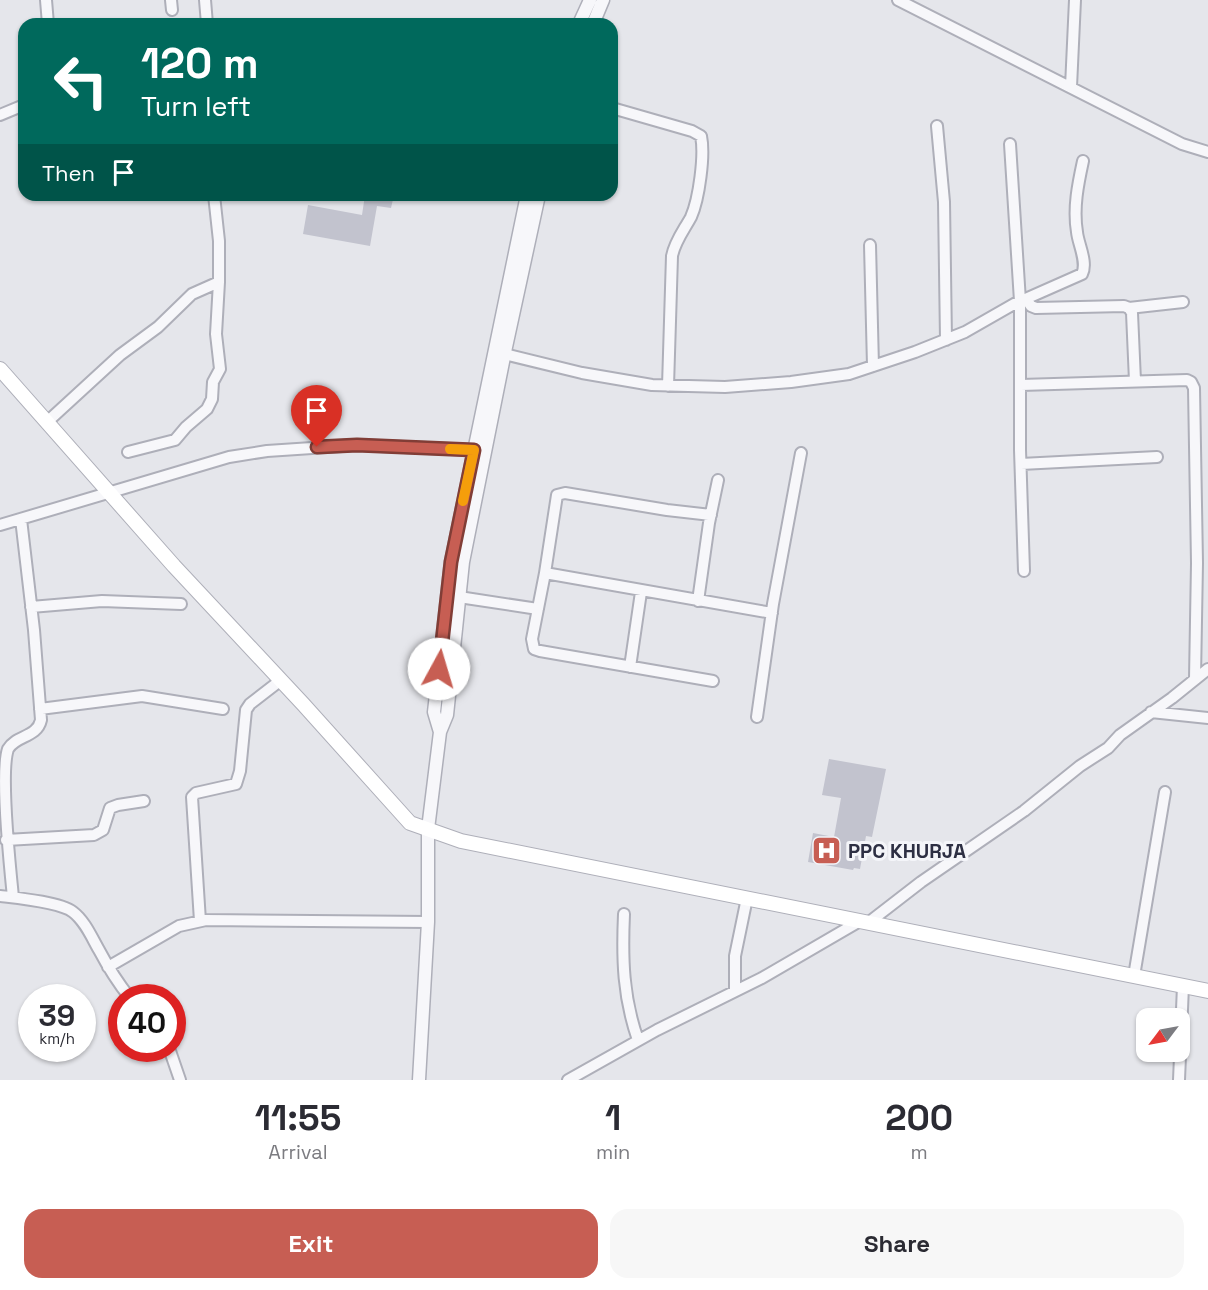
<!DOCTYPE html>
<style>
:root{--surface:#fff;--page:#f7f7f7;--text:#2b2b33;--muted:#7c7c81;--accent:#c75e53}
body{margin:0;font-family:"Space Grotesk",sans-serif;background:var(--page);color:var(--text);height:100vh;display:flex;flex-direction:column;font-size:22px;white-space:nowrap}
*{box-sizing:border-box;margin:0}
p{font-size:20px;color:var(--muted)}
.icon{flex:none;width:33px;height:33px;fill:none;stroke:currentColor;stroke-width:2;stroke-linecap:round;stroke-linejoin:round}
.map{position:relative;height:1080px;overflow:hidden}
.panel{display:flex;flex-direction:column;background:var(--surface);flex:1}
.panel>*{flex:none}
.guide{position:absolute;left:18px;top:18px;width:600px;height:183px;border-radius:18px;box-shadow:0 2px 4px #0004;background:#00695c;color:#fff;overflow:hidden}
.needle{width:39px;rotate:238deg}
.buttons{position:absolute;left:1136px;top:1008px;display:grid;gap:12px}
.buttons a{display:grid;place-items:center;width:54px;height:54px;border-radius:12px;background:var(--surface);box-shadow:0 2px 4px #0004;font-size:30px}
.speed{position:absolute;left:18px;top:984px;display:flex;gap:12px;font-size:30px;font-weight:700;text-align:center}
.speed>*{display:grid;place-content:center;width:78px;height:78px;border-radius:50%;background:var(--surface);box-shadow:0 2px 4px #0004;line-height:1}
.speed small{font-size:15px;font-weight:400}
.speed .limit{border:9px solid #d22;background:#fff;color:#111}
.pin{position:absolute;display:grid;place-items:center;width:51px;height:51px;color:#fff;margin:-62px -26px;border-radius:50% 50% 50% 0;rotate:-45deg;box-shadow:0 0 6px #0007}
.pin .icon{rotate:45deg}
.me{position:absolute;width:66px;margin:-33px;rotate:6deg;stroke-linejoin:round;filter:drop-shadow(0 0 4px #0008)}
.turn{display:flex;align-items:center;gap:21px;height:126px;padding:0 24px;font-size:27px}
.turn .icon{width:78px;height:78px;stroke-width:2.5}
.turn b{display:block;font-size:42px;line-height:51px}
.then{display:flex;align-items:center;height:57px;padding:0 24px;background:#0003;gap:12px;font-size:22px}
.eta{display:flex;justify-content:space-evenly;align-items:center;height:102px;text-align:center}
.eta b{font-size:36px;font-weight:700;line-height:42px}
.action{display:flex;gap:12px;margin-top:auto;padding:12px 24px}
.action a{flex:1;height:69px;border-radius:18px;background:var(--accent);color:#fff;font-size:24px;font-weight:700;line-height:69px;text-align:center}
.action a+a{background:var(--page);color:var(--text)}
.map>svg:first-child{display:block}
.building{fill:#c2c3ce}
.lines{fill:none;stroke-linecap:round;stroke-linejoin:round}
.minor-casing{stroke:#aeafb9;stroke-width:14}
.tertiary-casing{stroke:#aeafb9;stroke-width:15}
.secondary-casing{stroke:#aeafb9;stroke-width:16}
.minor{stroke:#f7f7fa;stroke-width:10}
.tertiary{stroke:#f7f7fa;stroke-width:12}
.secondary{stroke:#fff;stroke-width:14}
.route-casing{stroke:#813d36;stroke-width:15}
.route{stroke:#c75e53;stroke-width:10}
.slow{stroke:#f59e0b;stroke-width:10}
.labels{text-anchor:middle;stroke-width:6;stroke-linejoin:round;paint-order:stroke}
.poi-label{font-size:20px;font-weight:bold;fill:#2d2f43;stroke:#f4f5f9;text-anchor:start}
</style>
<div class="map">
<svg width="1208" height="1080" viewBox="0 0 1208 1080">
<rect width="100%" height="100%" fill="#e5e6eb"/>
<path class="building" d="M365,195h29l-3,13 -14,-2 -7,40 -67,-12 5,-29 54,10z
M829,759l57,10 -14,68 -6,-1 -6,33 -6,-1 -1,2 -45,-8 5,-29 21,4 7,-39 -19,-3z"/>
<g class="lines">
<defs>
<path id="minor" d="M46,0l2,24
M171,0l1,10
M205,0l2,24
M898,0l284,144 26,8
M1071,87l4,-87
M612,108l80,23 9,5c4,19 -2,63 -10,81 -7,13 -16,24 -19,39l-4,130
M0,115l24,-10
M937,126l7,76 2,138
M1010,144l10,157v149l4,121
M870,245l3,121
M1026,299l5,7 5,2 88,-2 5,2 3,5 3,68
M1129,308l54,-6
M504,354l78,19 70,12 73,2 66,-5 58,-8 66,-22 50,-20 49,-28 68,-30c6,-12 -4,-30 -5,-42 -4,-24 1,-48 6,-71
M1021,385l166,-5 4,2 3,6 3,175 -2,115
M47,422l73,-67 38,-28 34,-33 27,-12
M128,452l47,-12 11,-13 21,-18 5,-10 1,-17 7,-13 -4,-35 3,-52v-41l-5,-46
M1021,464l136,-7
M711,515l-44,-5 -102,-17 -8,2 -12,78 -13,66 2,10 6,2 173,30
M0,525l229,-68 38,-6 90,-6 117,5
M545,573l227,40
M459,597l79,12
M698,601l11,-78 9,-43
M31,607l71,-6 79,3
M630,667l11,-75
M40,709l102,-13 81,13
M1151,712l57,6
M757,717l16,-113 28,-151
M6,840l88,-5 9,-5 7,-22 8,-3 26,-4
M0,896c17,2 60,6 73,16 12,9 19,26 26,38 9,17 19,33 31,48
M13,897c-3,-29 -13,-125 -5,-148 8,-14 29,-11 33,-29l-7,-90 -13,-111
M624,914c-2,45 -1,83 14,126
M200,921l-8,-124 4,-4 40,-9 4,-13 6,-61 4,-6 31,-24
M868,923l53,-41 103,-71 56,-45 28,-18 12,-13 52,-37 36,-29
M108,967l71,-41 27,-6 222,2
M1134,976l31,-184
M735,991v-35l12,-58
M169,1048l11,32
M568,1080l89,-50 105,-52 98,-57
M1179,1080l4,-94"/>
<path id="tertiary" d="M579,24l11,-24
M593,24l10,-24
M440,732l-6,-20 17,-150 76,-367
M419,1080l9,-158v-93l12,-97 7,-17 16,-153 43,-215 33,-152"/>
<path id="secondary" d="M0,369l174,197 129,138 107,119 51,18 747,150"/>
</defs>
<use href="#minor" class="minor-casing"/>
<use href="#tertiary" class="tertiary-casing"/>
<use href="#secondary" class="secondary-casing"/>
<use href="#minor" class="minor"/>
<use href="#tertiary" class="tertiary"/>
<use href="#secondary" class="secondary"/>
</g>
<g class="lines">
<defs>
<path id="route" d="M317,447l40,-2 117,5 -23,112 -12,107"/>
</defs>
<use href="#route" class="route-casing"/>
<use href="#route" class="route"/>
<path class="slow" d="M450,449l24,1 -11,51"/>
</g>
<defs>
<symbol id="hospital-square" viewBox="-11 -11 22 22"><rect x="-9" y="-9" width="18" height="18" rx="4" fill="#c75e53" stroke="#f4f5f9"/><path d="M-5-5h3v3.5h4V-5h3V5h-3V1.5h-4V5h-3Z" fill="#fff"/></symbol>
</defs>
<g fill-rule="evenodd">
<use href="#hospital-square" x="810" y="834" width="33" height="33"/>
</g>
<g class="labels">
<g class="poi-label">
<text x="848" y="858">PPC KHURJA</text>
</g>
</g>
</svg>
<div class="buttons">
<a><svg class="needle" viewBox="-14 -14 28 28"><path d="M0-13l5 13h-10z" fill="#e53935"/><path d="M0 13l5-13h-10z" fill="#7c7c81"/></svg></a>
</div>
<div class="speed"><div>39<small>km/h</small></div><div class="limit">40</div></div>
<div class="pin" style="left:317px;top:447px;background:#d93025"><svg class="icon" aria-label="arrive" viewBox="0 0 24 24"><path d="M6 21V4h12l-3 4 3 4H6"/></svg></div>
<svg class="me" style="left:439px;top:669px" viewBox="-20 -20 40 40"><circle r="19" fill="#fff"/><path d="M0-13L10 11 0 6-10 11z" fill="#c75e53"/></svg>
<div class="guide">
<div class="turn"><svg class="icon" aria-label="left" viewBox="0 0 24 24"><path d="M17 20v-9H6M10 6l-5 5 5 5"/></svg><div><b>120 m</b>Turn left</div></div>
<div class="then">Then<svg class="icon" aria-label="arrive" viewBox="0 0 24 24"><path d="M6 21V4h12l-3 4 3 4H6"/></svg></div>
</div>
</div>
<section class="panel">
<div class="eta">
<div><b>11:55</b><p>Arrival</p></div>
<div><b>1</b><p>min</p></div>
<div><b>200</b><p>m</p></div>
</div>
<div class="action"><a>Exit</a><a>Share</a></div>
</section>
